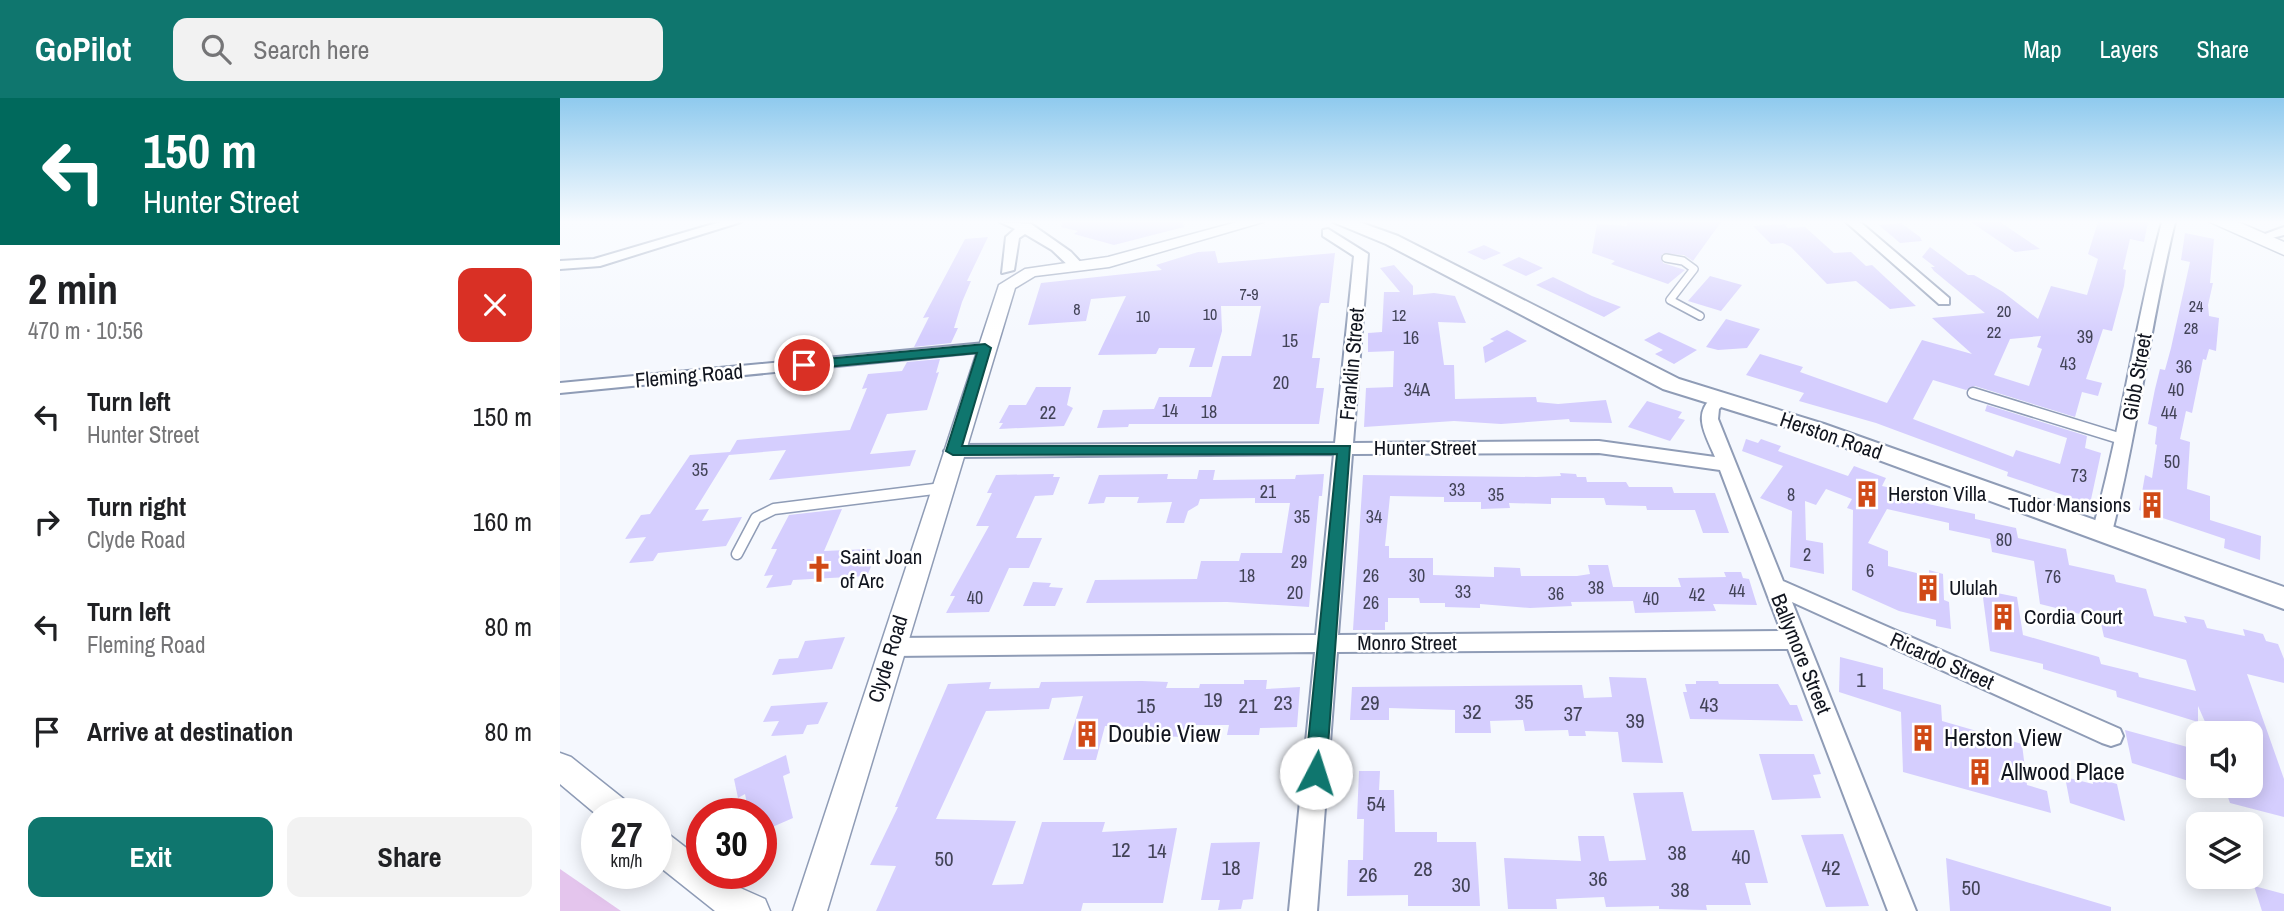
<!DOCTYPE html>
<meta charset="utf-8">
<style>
:root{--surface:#fff;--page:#f2f2f2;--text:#202124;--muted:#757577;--accent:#0f766e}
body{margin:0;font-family:"Archivo Narrow",sans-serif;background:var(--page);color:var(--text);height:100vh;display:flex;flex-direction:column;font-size:26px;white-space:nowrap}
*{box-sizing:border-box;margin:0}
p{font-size:23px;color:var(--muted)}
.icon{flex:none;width:38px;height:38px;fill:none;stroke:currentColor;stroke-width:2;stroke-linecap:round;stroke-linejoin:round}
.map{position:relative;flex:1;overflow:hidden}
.details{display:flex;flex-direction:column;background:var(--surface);width:560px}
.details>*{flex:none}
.top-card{background:#00695c;color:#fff;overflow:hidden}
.buttons{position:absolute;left:1626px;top:623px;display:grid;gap:14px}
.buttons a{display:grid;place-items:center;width:77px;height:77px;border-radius:14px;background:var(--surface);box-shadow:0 4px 18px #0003;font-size:35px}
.speed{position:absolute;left:21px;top:700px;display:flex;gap:14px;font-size:35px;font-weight:700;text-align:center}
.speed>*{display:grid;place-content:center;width:91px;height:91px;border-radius:50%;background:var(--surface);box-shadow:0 4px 18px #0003;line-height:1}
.speed small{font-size:18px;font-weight:400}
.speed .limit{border:10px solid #d22;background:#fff;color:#111}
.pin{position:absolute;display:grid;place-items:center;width:60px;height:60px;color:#fff;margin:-30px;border:4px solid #fff;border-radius:50%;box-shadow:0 2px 7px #0007}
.me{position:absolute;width:77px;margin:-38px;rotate:5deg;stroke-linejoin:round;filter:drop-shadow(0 0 5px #0008)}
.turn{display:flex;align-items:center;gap:24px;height:147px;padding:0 28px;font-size:32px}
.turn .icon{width:91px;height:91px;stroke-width:2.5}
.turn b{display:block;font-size:49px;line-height:60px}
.round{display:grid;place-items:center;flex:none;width:74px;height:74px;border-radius:14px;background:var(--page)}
.summary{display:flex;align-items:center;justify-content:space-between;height:119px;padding:0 28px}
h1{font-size:42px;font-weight:700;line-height:52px}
.cta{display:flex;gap:14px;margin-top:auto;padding:14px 28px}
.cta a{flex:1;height:80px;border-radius:14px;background:var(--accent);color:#fff;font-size:28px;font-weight:700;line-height:80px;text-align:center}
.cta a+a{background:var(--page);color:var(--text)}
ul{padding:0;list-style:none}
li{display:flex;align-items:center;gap:21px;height:105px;padding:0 28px}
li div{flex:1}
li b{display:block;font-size:26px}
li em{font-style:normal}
header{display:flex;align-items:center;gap:42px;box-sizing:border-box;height:98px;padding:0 35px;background:var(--accent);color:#fff}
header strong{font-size:33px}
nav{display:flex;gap:38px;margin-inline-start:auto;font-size:24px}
.search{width:490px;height:63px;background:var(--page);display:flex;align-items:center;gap:18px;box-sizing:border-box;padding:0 24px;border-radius:14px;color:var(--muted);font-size:26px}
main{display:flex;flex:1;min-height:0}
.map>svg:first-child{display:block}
.green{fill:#e4c5ed}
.building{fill:#d5cefe;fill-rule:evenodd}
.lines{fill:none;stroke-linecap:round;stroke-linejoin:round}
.service-far1-casing{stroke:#8f9cb6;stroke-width:10}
.service-casing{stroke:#8f9cb6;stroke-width:13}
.minor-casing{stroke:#8f9cb6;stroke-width:4}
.tertiary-casing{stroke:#8f9cb6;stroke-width:3}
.secondary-casing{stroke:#8f9cb6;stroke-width:4}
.primary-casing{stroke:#8f9cb6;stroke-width:3}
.service-far1{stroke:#fff;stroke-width:7}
.service{stroke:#fff;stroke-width:10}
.minor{fill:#fff;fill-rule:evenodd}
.tertiary{fill:#fff;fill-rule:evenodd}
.secondary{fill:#fff;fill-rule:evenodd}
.primary{fill:#fff;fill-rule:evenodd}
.route{fill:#0f766e;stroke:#0a4d48;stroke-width:2}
.labels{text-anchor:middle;stroke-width:5;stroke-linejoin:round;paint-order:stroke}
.far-number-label{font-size:16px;fill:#424357}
.number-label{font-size:18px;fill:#424357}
.street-label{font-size:21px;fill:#11151f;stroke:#fff}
.poi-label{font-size:21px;fill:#11151f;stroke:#fff;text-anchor:start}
.near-number-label{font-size:21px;fill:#424357}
.near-poi-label{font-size:24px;fill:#11151f;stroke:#fff;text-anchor:start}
</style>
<header>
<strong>GoPilot</strong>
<div class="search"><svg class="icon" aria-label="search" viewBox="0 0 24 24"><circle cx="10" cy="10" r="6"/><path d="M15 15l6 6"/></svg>Search here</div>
<nav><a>Map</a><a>Layers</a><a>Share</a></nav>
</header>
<main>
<section class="details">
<div class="top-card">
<div class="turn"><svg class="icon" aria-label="left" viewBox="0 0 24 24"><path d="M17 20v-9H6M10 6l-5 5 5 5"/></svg><div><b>150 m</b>Hunter Street</div></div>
</div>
<div class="summary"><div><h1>2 min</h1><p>470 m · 10:56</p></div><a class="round" style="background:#d93025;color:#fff"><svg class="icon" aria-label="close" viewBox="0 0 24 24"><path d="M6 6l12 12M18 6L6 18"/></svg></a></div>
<ul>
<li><svg class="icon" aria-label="left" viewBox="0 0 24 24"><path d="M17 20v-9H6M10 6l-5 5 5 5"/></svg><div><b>Turn left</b><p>Hunter Street</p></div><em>150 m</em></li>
<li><svg class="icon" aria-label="right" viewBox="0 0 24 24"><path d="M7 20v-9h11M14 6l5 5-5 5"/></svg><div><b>Turn right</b><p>Clyde Road</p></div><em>160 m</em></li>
<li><svg class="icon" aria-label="left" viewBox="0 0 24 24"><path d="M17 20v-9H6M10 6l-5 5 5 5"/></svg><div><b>Turn left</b><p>Fleming Road</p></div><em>80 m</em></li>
<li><svg class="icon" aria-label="arrive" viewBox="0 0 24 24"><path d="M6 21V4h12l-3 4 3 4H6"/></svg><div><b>Arrive at destination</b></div><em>80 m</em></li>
</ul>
<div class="cta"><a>Exit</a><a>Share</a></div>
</section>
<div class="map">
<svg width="1724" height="813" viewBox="0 0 1724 813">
<rect width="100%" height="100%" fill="#f5f8fe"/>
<path class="green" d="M0,771l61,42h-61z"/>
<path class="building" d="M502,124h121l1,5 -70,18 -40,-11 4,-3 -17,-4z
M1067,124h94l-28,39 -9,-6 -22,-1 1,9 22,7 -17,14 -57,-20 4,-3 -23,-8 5,-29 30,2z
M1411,124h29l40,27 -25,3z
M1538,124h50l-4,20 -14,-3 -7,30 3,1 -2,16 -12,45 -9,-2 -17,50 16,4 -4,13 -16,-4 -7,25 -100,-31 -9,4 -33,-10 -20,39 100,38 3,-7 44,14 7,-26 -82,-27 2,-6 100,31 -2,12 16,5 -11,51 -83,-28 1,-4 -132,-49 -77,-22 5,-8 -58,-18 14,-21 43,13 -3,5 87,31 35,-63 50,14 -40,-36 53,-5 -51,-42 -3,-4h4l-13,-10 8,-10 38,28h6l29,17 35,27 13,-33 36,9 11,-36 -10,-5zM1481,238l-4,11 5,2 -13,37 -35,-11 16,-36z
M1341,125l19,14 2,4 -22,2 -21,-18z
M1224,126l4,4 17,-1 29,26 17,-1 15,14 6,-1 44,41 -26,3 -34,-28 -29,3 -36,-37 -8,-4 -12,1 -18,-18z
M1625,135l29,6 -4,44h3l-5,22 1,11 10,2 -3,33 -7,-2 -3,11 -3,-1 -11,54 -6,-2 -6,28 10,3 -3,47 23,7v24l51,16 -1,24 -36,-12 1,-9 -86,-29 6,-35 7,3 5,-33 -2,-1 2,-17 -9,-3 7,-35 5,-20 5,1 6,-22 19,-86 -9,-2z
M428,139l-21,44h4l-9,21 -8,26h4l-7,15 -37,4 15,-30 -6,1 42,-79z
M924,147l17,8 -17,7 -17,-8z
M655,153l3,12 117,-10 -6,50h-8l-2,4 -7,51h8l-4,30h8l-5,36h-190l-1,3 -31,1 6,-18 51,-1 5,-12h52l11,-41h29l10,-50h-40l1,25 -10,36h-23l6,-19h-36l-3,6 -58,1 28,-59 -35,3 -5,22 -58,4 13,-42 121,-13 -6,-5 42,-13z
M959,159l24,11 -17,8 -24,-11z
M834,167l19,21v9l21,-2 21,3 11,27 -28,-1 6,43h10l1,34 81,-2 1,5 21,2 48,-4 6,23 -42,-1 -1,-3 -68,5 -47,-3 -90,6 2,-39 27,-1 1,-36 -26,1v-19l14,-1 2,-40h16l-20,-24z
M1150,178l32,9 -21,26 -33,-10z
M993,179l39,19 29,11 -17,10 -68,-32z
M1166,221l34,10 -13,19 -29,2 -12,-3z
M947,232l20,11 -42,22 -2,-16 11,-6 -4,-2z
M1099,234l38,18 -23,14 -19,-10 8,-4 -19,-10z
M380,261l-4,14 3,-1 -12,38 -40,4 -17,40 46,-4 -6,16 -141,14 17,-30 -57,5 -34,55 14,-1 -7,12 40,-4 -16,29 -68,7 -5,8 -24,2 17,-26 -21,2 16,-24 9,-1 40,-59 40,-3 7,-12 113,-10 17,-42 -5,1 6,-15 34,-3 5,-9z
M476,289h35l-4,18 6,3 -9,18 -65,3 4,-6h-4l10,-18h17z
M1087,303l35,11 -4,6 7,2 -15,21 -42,-14z
M1186,341l12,4 3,-4 20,7 -3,5 70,25 6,-10 32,12 -4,8 45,10 1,8 47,10v5l41,9 2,10 48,11 3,16 45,10 2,7 30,7 8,27 33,7 -3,-7 20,4 3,8 38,8 -2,-7 20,5 3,7 12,3 6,15v24l-37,-9 37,105v38l-54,-14 -6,-17h26v-53h-40l-12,-27v16l-81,-25 -1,-6 -73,-22v-5l-53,-13 -8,-61 35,7 6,38 76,22 2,7 37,9 1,4 57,14 -10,-31 -82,-23 -4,-18 -60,-15 -6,-43 -42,-9 -2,-13 -41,-9v-7l-62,-14 -19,34 20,8v15l41,10v-6l14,4 1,26 5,2 2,27 -15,-3v-6l-37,-9 -47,-21 1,-80 -6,-2 5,-9 -26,-10 -10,16 -11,-4 1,39 17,3 1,31 -34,-7 2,-56 -32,-13 23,-32 -41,-15z
M639,372h16l-2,10 82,-1 1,-4 28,-1 -2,22h-3l-10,111 -82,-5 -141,1 9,-23 102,-1 4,-18h38l2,-8h41l8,-50h-35v-5l-55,1 -2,6 -10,6 -4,12h-18l6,-21 -35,1 2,-6h-33l-2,6 -16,1 11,-29 69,-1 -1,5h30z
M1000,375l16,1 1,3h9l1,5h39l3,5h43l2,6h41l14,40h-26l-8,-23h-48l-1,-4 -40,-1 -2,-7h-53v6l-42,-1 1,5 -29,1v-7h-37v-5l-54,-1 -5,50h4v12h44v17l61,2v-10l26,1 1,8h56l13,-2 -2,-9h20l5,22h68l-3,-9 48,-1 -2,-5h17l2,6 6,1 8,26 -44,-1 3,7 -81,2 -2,-12 -62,1 1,4 -42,2 -50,-4v4l-35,-1v-4h-25l-1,-5h-31v24h-3v8h-32l10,-155 173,2 25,-1z
M494,376l-1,3h7l-7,18 -18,1 -19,42h26l-13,30h-20l-20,44 -43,1 9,-17h-5l39,-70h-13l16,-33h-5l9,-18z
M282,411l-18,42 47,-2 -6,13h8l-6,14 -74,4 -2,5 -25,3 7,-13 -9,1 13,-27h-6l18,-34z
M473,484l18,1 -2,4 14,1 -8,18h-32z
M285,539l-13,32 -60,6 7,-16 19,-1 7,-17z
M1280,559l43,11v21l58,16 1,16 80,23 5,41 20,6 4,22 -148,-41 -2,-60 -62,-20z
M1049,579l37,1 17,85 -41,-1 -4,-30 -33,-1 1,5h-17l-1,-6 -43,1 -2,-11 -33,1 1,12h-36v-23l-66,-2v12h-39l2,-33 230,-2 2,13 28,-1z
M684,582h23l-1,9 34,-2 -3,40 -37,1 -1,7h-32l2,-10h-43l-3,12 -26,-1 2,-8 -54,-2 -9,34h-33l20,-64 -31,2 -3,11 -63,2 -50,108 80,2 -24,64 31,-1 19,-62h63l-3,10 75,-4 -14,75h-80l-2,8h-205l20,-45 -26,-1 28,-58h-3l53,-123 43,-2 -2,7 50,-1 2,-6 101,-1 26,1 -2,6h33l1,-4h44z
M1136,583h22l1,3h59l12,21h7l6,16 -113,-2 -7,-27h4l-2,-8h11z
M268,604l-10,22 -11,1 -4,9 -32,2 8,-15 -16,1 8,-16z
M1565,632l66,18 7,36 -66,-21z
M1199,656h55l7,20 -8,1 8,23 -49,2z
M226,657l4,18 -7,3 10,42 -32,14v-18h-12l-4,-20 -7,4 -4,-19z
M799,673h21l-1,19h15l1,42h42v10h39l4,64h-72v-11l-61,1 1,-36h15l1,-41h-7z
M1505,679l28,7 -1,-7 25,7 8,37 -55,-18z
M1123,694l9,39 62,-1 14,53h-23l6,22h-45l1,5 -48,-1v-3l-53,1 -2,-10 -48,2 1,10h-49l-4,-51 77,3 -3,-25h26l5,25 37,-1 -13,-67z
M1283,736l26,72 -43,1 -25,-72z
M700,744l-7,57 -10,1 -2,9 -23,1 2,-10h-19l10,-57z
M1386,760l165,49v4h-161z
M1694,788l30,8v17h-22z"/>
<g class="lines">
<defs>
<path id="service-far1" d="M1106,160l17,3 11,8 -24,31 30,16
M1412,295l6,2"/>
<path id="service" d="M1413,295l152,47
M177,456l19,-36 18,-9 168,-21"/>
<path id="minor" d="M160,124h21l-141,44 -40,3v-8l34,-2z
M440,124l31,2 40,28 14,15 -12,3 -21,-20 -27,-16 -6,4 -5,32 -12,3 4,-36 9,-8z
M1286,124h14l89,76v6h-10z
M1602,124h13c-25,103 -37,208 -63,310l-10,7 -10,-7c29,-102 43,-207 70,-310z
M1724,129v8l-12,3 -7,-4z
M768,131l40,25 -15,189 246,-2 116,16c-9,-22 -24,-43 -1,-61h12l2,4 -9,9 -1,10 65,162 337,148 3,7 -3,7 -9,3 -9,-3 -310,-141 124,309h-28l-100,-262 -451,3 -20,259h-28l26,-259 -423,4 -8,-3 -3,-6 3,-6 8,-3 424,-3 18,-181 -381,3 -9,-6 9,-6 382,-2 19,-187 -31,-20v-6zM1039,355l121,17 61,161 -443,4 14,-181z
M425,245l6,2v6l-431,42v-10z"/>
<path id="tertiary" d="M677,124h26l-154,45 -74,9 -20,12 -188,623h-34l206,-626 26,-16 83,-12z
M0,655l11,4 59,47 4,10 -37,1 -37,-31z
M96,731l11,4 35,27v13h17l19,14 27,12 5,12h-55l-59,-47z"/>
<path id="secondary" d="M773,124h26l39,14 281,143 145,45 460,163v22l-476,-175 -145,-45 -277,-145z"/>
<path id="primary" d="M1650,124h28l46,20v13z"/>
</defs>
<use href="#service-far1" class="service-far1-casing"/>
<use href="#service" class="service-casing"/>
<use href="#minor" class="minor-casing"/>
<use href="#tertiary" class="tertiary-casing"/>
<use href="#secondary" class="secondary-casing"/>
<use href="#primary" class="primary-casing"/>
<use href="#service-far1" class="service-far1"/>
<use href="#service" class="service"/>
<use href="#minor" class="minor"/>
<use href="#tertiary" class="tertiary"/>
<use href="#secondary" class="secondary"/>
<use href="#primary" class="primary"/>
</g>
<linearGradient id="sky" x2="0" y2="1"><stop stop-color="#8fcaee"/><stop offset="0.52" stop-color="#fafcff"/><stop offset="1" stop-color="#fafcff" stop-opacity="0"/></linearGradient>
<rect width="1724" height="238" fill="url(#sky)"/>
<path class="route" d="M425,246l6,4 -29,98h388l-24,327 -3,6 -7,3 -8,-3 -3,-6 32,-319 -384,1 -7,-4 31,-98 -173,16 -7,-4 7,-4z"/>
<defs>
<symbol id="building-bare" viewBox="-9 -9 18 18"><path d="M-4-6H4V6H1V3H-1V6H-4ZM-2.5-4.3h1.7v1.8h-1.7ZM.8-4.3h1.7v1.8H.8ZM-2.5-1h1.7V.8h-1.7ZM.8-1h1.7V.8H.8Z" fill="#d04916" stroke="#fff" stroke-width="2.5" paint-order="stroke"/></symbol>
<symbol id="church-bare" viewBox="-9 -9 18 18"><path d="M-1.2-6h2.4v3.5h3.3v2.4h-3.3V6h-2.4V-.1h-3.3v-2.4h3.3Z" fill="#d04916" stroke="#fff" stroke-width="2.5" paint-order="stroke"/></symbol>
</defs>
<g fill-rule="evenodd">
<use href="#building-bare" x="1288" y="377" width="38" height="38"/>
<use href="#building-bare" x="1573" y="388" width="38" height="38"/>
<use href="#church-bare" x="240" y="452" width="38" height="38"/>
<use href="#building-bare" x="1349" y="471" width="38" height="38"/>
<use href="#building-bare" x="1424" y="500" width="38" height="38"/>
<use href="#building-bare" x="508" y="617" width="38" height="38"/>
<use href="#building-bare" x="1344" y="621" width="38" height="38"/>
<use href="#building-bare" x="1401" y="655" width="38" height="38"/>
</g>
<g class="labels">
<g class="far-number-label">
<text x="689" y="202">7-9</text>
<text x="1636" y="214">24</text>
<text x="517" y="217">8</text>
<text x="1444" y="219">20</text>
<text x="650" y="222">10</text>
<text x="839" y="223">12</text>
<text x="583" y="224">10</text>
<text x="1631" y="236">28</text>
<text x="1434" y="240">22</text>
</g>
<g class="number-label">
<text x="1525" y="245">39</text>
<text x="851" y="246">16</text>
<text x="730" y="249">15</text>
<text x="1508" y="272">43</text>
<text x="1624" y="275">36</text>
<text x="721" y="291">20</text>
<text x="857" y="298">34A</text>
<text x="1616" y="298">40</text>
<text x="610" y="319">14</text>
<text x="649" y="320">18</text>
<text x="488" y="321">22</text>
<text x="1609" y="321">44</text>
<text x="1612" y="370">50</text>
<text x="140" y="378">35</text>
<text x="1519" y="384">73</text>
<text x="897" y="398">33</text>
<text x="708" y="400">21</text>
<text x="936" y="403">35</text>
<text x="1231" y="403">8</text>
<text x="742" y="425">35</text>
<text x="814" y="425">34</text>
<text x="1444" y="448">80</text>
<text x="1247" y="463">2</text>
<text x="739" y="470">29</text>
<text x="1310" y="479">6</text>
<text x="687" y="484">18</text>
<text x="811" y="484">26</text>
<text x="857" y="484">30</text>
<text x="1493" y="485">76</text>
<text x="1036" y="496">38</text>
<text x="1177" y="499">44</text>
<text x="903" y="500">33</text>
<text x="735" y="501">20</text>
<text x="996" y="502">36</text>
<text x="1137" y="503">42</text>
<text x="415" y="506">40</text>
<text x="1091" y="507">40</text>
<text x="811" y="511">26</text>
</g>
<g class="street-label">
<text transform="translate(792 266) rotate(-85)" y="7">Franklin Street</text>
<text transform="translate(129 278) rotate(-5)" y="7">Fleming Road</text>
<text transform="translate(1577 279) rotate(-80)" y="7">Gibb Street</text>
<text transform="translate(1271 338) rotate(19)" y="7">Herston Road</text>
<text x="865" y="357">Hunter Street</text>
<text x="847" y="552">Monro Street</text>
<text transform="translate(1241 556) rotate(68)" y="7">Ballymore Street</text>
<text transform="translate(328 561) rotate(-73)" y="7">Clyde Road</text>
<text transform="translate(1382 563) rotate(24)" y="7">Ricardo Street</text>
</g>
<g class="poi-label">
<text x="1328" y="403">Herston Villa</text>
<text x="1571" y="414" text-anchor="end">Tudor Mansions</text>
<text x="280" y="466">Saint Joan<tspan x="280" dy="24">of Arc</tspan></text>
<text x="1389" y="497">Ululah</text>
<text x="1464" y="526">Cordia Court</text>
</g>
<g class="near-number-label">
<text x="1301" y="589">1</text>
<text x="653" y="609">19</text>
<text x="964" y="611">35</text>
<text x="723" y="612">23</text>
<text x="810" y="612">29</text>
<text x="1149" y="614">43</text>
<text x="586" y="615">15</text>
<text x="688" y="615">21</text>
<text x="912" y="621">32</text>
<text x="1013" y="623">37</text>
<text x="1075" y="630">39</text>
<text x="816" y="713">54</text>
<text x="561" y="759">12</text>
<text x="597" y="760">14</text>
<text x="1117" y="762">38</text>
<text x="1181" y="766">40</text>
<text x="384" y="768">50</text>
<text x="671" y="777">18</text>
<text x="1271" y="777">42</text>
<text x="863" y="778">28</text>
<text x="808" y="784">26</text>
<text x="1038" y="788">36</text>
<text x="901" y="794">30</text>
<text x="1411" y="797">50</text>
<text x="1120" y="799">38</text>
</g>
<g class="near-poi-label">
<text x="548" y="644">Doubie View</text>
<text x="1384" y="648">Herston View</text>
<text x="1441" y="682">Allwood Place</text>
</g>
</g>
</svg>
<div class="buttons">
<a><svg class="icon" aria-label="sound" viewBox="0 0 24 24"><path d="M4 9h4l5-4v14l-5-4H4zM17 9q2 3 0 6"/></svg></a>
<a><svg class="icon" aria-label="layers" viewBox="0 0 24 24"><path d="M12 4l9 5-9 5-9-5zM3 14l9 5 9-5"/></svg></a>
</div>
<div class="speed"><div>27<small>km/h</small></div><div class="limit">30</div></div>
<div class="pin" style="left:244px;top:267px;background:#d93025"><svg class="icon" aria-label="arrive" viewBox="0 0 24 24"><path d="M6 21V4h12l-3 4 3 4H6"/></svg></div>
<svg class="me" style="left:756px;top:675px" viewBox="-20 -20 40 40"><circle r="19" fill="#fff"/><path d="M0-13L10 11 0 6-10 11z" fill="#0f766e"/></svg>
</div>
</main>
